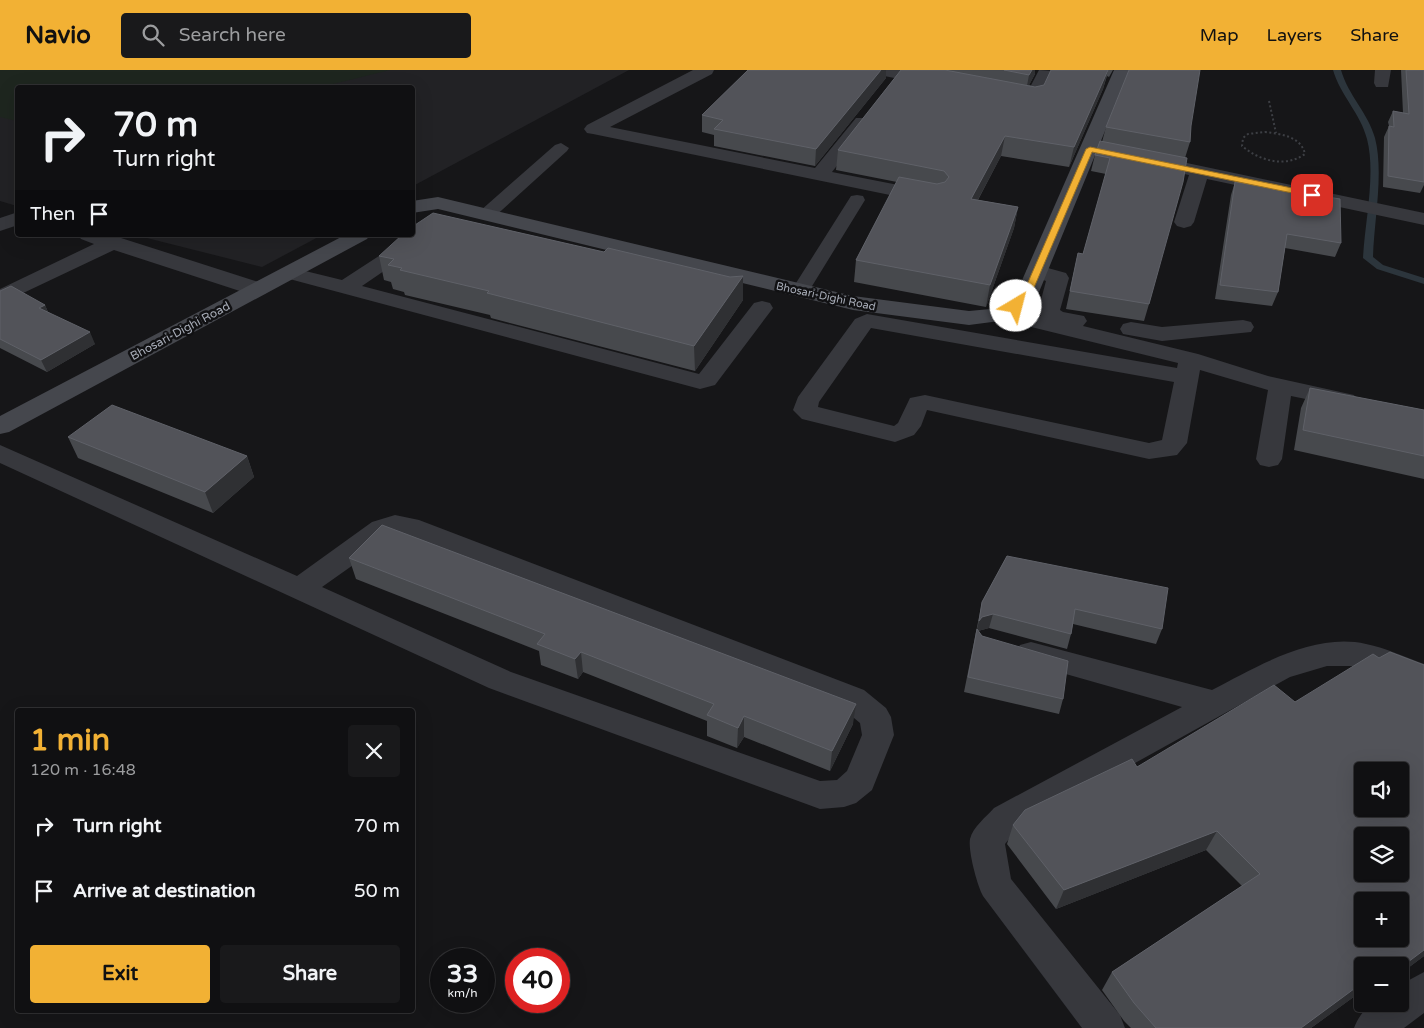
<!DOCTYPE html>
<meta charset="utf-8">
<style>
:root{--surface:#101012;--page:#19191b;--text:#f1f3f6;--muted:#9c9d9f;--line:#303032;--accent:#f2b134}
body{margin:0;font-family:"Varela Round",sans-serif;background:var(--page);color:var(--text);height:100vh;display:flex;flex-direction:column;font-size:19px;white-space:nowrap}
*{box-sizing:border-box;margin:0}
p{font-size:16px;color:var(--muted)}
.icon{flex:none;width:28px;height:28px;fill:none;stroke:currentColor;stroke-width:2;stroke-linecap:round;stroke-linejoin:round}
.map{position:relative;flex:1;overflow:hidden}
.panel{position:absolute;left:15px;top:638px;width:400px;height:305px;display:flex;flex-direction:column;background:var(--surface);border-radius:5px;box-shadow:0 5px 20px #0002,0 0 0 1px var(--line)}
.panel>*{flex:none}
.top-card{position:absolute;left:15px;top:15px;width:400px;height:152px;border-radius:5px;box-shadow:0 5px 20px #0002,0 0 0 1px var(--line);background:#101012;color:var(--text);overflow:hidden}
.tools{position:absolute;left:1354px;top:692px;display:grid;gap:10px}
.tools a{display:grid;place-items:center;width:55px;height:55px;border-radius:5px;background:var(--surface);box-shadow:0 5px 20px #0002,0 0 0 1px var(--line);font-size:25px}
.speed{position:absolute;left:430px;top:878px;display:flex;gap:10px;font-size:25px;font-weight:700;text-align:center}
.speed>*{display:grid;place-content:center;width:65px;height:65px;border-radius:50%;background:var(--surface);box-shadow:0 5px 20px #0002,0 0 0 1px var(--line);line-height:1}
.speed small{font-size:12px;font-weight:400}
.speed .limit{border:8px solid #d22;background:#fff;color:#111}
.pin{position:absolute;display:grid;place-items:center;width:42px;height:42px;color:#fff;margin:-21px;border-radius:10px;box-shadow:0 2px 8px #0006}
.me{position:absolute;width:55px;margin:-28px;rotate:37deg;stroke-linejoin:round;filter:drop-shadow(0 0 4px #0008)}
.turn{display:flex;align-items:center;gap:18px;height:105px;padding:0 15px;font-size:22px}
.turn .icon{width:65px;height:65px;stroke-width:2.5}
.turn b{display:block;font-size:35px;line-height:42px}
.then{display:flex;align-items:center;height:48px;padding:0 15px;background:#0003;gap:10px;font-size:19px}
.round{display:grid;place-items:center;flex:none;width:52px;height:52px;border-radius:5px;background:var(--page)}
.headline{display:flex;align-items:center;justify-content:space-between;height:85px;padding:0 15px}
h1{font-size:30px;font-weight:700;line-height:38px;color:var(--accent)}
.action{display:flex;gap:10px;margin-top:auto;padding:10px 15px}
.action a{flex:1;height:58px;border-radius:5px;background:var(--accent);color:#111;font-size:20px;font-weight:700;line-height:58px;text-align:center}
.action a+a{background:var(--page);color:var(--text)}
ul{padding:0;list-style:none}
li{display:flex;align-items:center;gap:15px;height:65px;padding:0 15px}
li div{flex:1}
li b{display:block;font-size:19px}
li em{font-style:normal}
header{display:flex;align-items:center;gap:30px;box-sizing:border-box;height:70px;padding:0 25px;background:var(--accent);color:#111}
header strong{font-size:24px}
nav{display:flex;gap:28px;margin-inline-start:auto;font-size:18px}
.search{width:350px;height:45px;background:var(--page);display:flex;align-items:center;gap:12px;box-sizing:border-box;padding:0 18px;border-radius:5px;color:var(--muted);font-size:19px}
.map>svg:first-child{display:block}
.built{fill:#222225}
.green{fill:#1e261f}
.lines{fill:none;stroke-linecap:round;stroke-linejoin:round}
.stream{fill:#2c353c;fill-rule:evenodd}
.path{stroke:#3d3f44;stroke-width:2;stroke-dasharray:2 2.5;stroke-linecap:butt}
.lane{fill:#37383d;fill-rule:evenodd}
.street{fill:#37383d;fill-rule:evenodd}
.secondary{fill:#45474d;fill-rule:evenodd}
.wall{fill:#47494d}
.shaded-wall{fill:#2f3033}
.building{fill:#525359;stroke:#5f6168;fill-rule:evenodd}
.route{fill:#f2b134;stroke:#9d7322}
.labels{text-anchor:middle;stroke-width:5;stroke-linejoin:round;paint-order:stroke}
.far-street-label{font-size:11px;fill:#a8adb8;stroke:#111113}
.street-label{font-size:12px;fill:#a8adb8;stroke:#111113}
</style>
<header>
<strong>Navio</strong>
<div class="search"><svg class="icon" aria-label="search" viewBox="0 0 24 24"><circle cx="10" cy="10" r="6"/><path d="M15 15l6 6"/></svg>Search here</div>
<nav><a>Map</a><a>Layers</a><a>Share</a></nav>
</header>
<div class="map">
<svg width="1424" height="958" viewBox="0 0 1424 958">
<rect width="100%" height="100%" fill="#161618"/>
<path class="built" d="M0,0h629l-216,116 -1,-98h-394l-1,118 -17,-5z
M135,165h187l-60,32z"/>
<path class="green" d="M0,0h390l-73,18h-299l-1,33 -17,-4z"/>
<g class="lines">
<path class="stream" d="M1333,0h8c7,25 27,43 34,68 9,35 -1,83 -2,119l10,8 41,13v6l-47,-15 -14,-11c2,-37 13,-84 4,-119 -6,-25 -27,-44 -34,-69z"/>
<path class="path" d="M1269,31l7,32
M1265,62c15,2 36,4 40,22 -20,14 -45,7 -63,-8l1,-8 5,-4z"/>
<path class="lane" d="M561,73l8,5 -2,3 -75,68h-12l-3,-4 3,-4 75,-66z
M857,125l6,1 2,4 -56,91 -2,4h-14l-2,-4 60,-95z"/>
<path class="street" d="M693,0h21l-2,4 -102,53 205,41 41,-50h12l3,4 -39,50 97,19 7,2 3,4 -3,4 -7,2 -336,-69 -6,-1 -3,-4 3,-4z
M871,0h34l37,7 2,4 -2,4 -6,1 -57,-11 -6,-1z
M1039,0l16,1 -17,32 -6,1 -28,-5 -3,-4 3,-4 6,-1 17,3z
M1375,0h16l-3,17h-12l-2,-4z
M1149,85l275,58v12l-217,-46 -13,43 -3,4 -7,2 -7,-2 -3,-4 15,-47 -47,-10 -2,-4 2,-4z
M18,142v13l-18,6v-13z
M78,165h31l12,3 144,46 3,5 -3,5 -8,1 -8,-1 -135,-44 -114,54v-15l94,-45 -13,-5z
M412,167l7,2 3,4 -3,4 -57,39 337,88 55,-71 8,-2 8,2 3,5 -58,77 -15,4 -418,-112 -4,-4 4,-4 7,-2 53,13 63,-41z
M1037,195l29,8 3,5 -9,32 3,2 21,4 3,5 -4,5 115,28 70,22 86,19 3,5 -3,5 -9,2 -54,-11 -9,63 -4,6 -9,2 -9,-2 -4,-6 12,-69 -68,-20 -13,73 -10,12 -28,4 -222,-49 -6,16 -7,9 -19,7 -93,-23 -9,-9 5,-13 57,-78 12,-5 310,54 1,-5 -179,-44 -3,-5 3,-5 8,-2 34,9 -3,-5 8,-30 -16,-6 -4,-4 4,-4zM871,258l303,54 -12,58 -13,3 -224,-48 -15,3 -12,25 -4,3 -76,-19 1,-5z
M1243,250l8,2 3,5 -3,5 -89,9 -39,-7 -3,-5 3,-5 8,-2 31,5z
M0,375l297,131 75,-54 23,-7 24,5 445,170 22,18 5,9 3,18 -22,55 -16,13 -12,4 -24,2 -331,-121 -489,-225zM397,464l445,174 18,15 2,12 -15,36 -10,9 -17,1 -309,-109 -189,-85z
M1031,572l181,48c44,-23 102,-58 154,-46 20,4 39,13 58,20v24l-60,-22h-37l-37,11 -272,151 -13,16 6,35 109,136 5,13h-43l-99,-132c-6,-11 -15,-45 -13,-57 3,-12 16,-22 24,-31l188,-101 -162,-46 -4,-8 4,-8z
M1424,902v41l-20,15h-50c10,-25 21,-24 46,-24v-19z"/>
<path class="secondary" d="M1114,0h16l-93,227 -22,22 -46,6 -116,-15 -415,-101 -26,4v-12l26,-4 415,99 116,15 32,-3 15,-14z
M345,165h25l-3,4 -358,193 -9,2v-18z"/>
</g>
<path class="wall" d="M748,0h138v8l-71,88 -101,-20v-11l-12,-3v-17z
M901,0h134v4l-6,11 6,2 9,-2 7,-15h62l-4,7 -2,-1 -4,13 -34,78 -68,-11 -23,44 40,7 -4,21 -28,79 -132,-25 2,-22 41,-78 -61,-12 2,-20z
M1401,0h23v115l-4,8 -37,-6 1,-50 5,-11 -1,-4 5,-11 10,2z
M1191,56l-1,16 -5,16 -36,146 -5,17 -78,-12 12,-56 5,1 23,-80 -15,-3 4,-16 7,-13 4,-15z
M1235,112l106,61 -6,14 -50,-9 -7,44 -6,14 -57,-7 16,-104z
M604,182l126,25 13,-1v24l-48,71 -204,-53 -1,-3 -85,-20 -1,-3 -11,-3 -2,-7 -7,-2 -5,-24z
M0,221l45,14 3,7 47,32 -48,28 -47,-24z
M1310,318l114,22v69l-130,-29 7,-42z
M68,367l179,19 7,21 -41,36 -135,-55z
M1007,486l155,73 -6,15 -83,-20 -2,10 -4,15 -78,-21 -11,3 4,5 81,63 -4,15 -95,-22 18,-90z
M349,488l504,166 -23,47 -86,-34 -7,11 -30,-12v-15l-124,-49 -5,7 -37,-14 -2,-14 -183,-72z
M1379,588l45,6v292l-24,18v-8h-38v36l-7,-6 -44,32h-180l-7,-7 -22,-31 10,-18 130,-86 -36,-36 -150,59 -49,-65 6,-19 124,-58 158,-65z"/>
<path class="shaded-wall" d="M881,0h5v8l-71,88 1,-17z
M1032,0h3v4l-9,17 3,-16z
M1108,0l-5,19 -34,78 5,-20z
M1005,66l-4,20 -34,64 4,-21z
M1018,137l-4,21 -28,79 4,-22z
M743,206v24l-48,71 -1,-25z
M45,235l5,12 -11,-9z
M90,262l5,12 -48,28 -6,-12z
M247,386l7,21 -41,36 -8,-21z
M993,544l-4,14 -11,3 -3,5 4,-15 3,-4z
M581,582l2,20 -5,7 -3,-20z
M856,634l-3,20 -23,47 2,-20z
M744,646v21l-7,11 1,-20z
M1217,761l-11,19 -150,59 8,-19z
M1424,880v6l-24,18v-6z
M1362,913v4l-7,9 -44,32h-10z"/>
<path class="building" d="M748,0h133l-65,79 -102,-20 9,-9 -21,-5z
M901,0h44l90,17 9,-2 7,-15h57l-34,77 -69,-11 -34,63 47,8 -28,78 -134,-25 43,-83 38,7 8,-2 4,-5 -5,-6 -106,-21z
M1004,0h28l-3,5z
M1129,0h71l-9,56 -1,16 -84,-15z
M1406,0h18v112l-36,-6 1,-50 5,1 -1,-16 16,3z
M1100,71l87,17 -4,24 -34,122 -79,-13 8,-38 5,1 27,-96 -15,-3z
M1235,112l105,17 1,44 -54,-9 -9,58 -58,-7z
M433,143l171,39 4,-4 122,29 13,-1 -49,70 -207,-53 2,-2 -89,-21 2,-2 -14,-3 6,-6 -15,-3 23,-21h10v-8z
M11,216l34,19 -6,3 51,24 -49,28 -41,-21v-48z
M1310,318l114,22v46l-121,-26z
M112,335l135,51 -42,36 -137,-55z
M382,455l474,179 -24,47 -88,-35 -6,12 -31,-13 7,-11 -133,-52 -6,7 -38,-15 8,-10 -196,-76z
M1007,486l161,32 -6,41 -87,-20 -4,25 -78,-20 -11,3 -3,4 3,-19z
M977,559l5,7 86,25 -5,38 -95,-22z
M1390,582l34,13v285l-24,18v-2h-38v17l-61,45h-145l-22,-25 -22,-31 148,-98 -43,-43 -153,59 -51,-65 12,-15 107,-51 5,8 137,-82 21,17 78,-48 6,4zM1362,701h38v38h-38zM1362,766h38v38h-38zM1362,831h38v38h-38z"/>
<path class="route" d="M1090,77l222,45 4,3 -4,2 -220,-45 -62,145 -11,10h-6v-3l9,-8 64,-147z"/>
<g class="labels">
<g class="far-street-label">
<text transform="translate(826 226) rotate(12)" y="4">Bhosari-Dighi Road</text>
</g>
<g class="street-label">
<text transform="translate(180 261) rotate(-28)" y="4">Bhosari-Dighi Road</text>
</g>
</g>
</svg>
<div class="tools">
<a><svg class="icon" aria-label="sound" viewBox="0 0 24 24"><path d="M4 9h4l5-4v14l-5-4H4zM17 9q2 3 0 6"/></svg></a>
<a><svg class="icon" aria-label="layers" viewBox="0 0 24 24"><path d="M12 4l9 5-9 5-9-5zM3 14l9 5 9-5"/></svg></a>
<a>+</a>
<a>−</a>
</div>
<div class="speed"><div>33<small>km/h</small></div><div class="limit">40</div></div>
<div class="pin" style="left:1312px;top:125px;background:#d93025"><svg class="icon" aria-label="arrive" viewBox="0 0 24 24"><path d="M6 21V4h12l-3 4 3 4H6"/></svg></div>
<svg class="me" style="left:1016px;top:236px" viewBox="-20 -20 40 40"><circle r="19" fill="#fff"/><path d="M0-13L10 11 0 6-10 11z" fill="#f2b134"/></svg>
<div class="top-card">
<div class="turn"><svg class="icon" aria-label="right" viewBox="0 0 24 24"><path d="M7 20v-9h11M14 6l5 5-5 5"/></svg><div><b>70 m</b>Turn right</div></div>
<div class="then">Then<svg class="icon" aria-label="arrive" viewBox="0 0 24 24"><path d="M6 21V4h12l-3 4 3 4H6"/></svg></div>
</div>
<section class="panel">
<div class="headline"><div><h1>1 min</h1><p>120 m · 16:48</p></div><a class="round"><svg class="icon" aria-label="close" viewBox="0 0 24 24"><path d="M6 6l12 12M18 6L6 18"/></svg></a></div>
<ul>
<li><svg class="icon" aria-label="right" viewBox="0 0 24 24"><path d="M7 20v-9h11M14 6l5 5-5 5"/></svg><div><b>Turn right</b></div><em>70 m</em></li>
<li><svg class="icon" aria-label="arrive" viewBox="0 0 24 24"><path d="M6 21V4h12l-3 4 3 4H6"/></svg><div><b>Arrive at destination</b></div><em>50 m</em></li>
</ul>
<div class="action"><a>Exit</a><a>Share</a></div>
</section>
</div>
